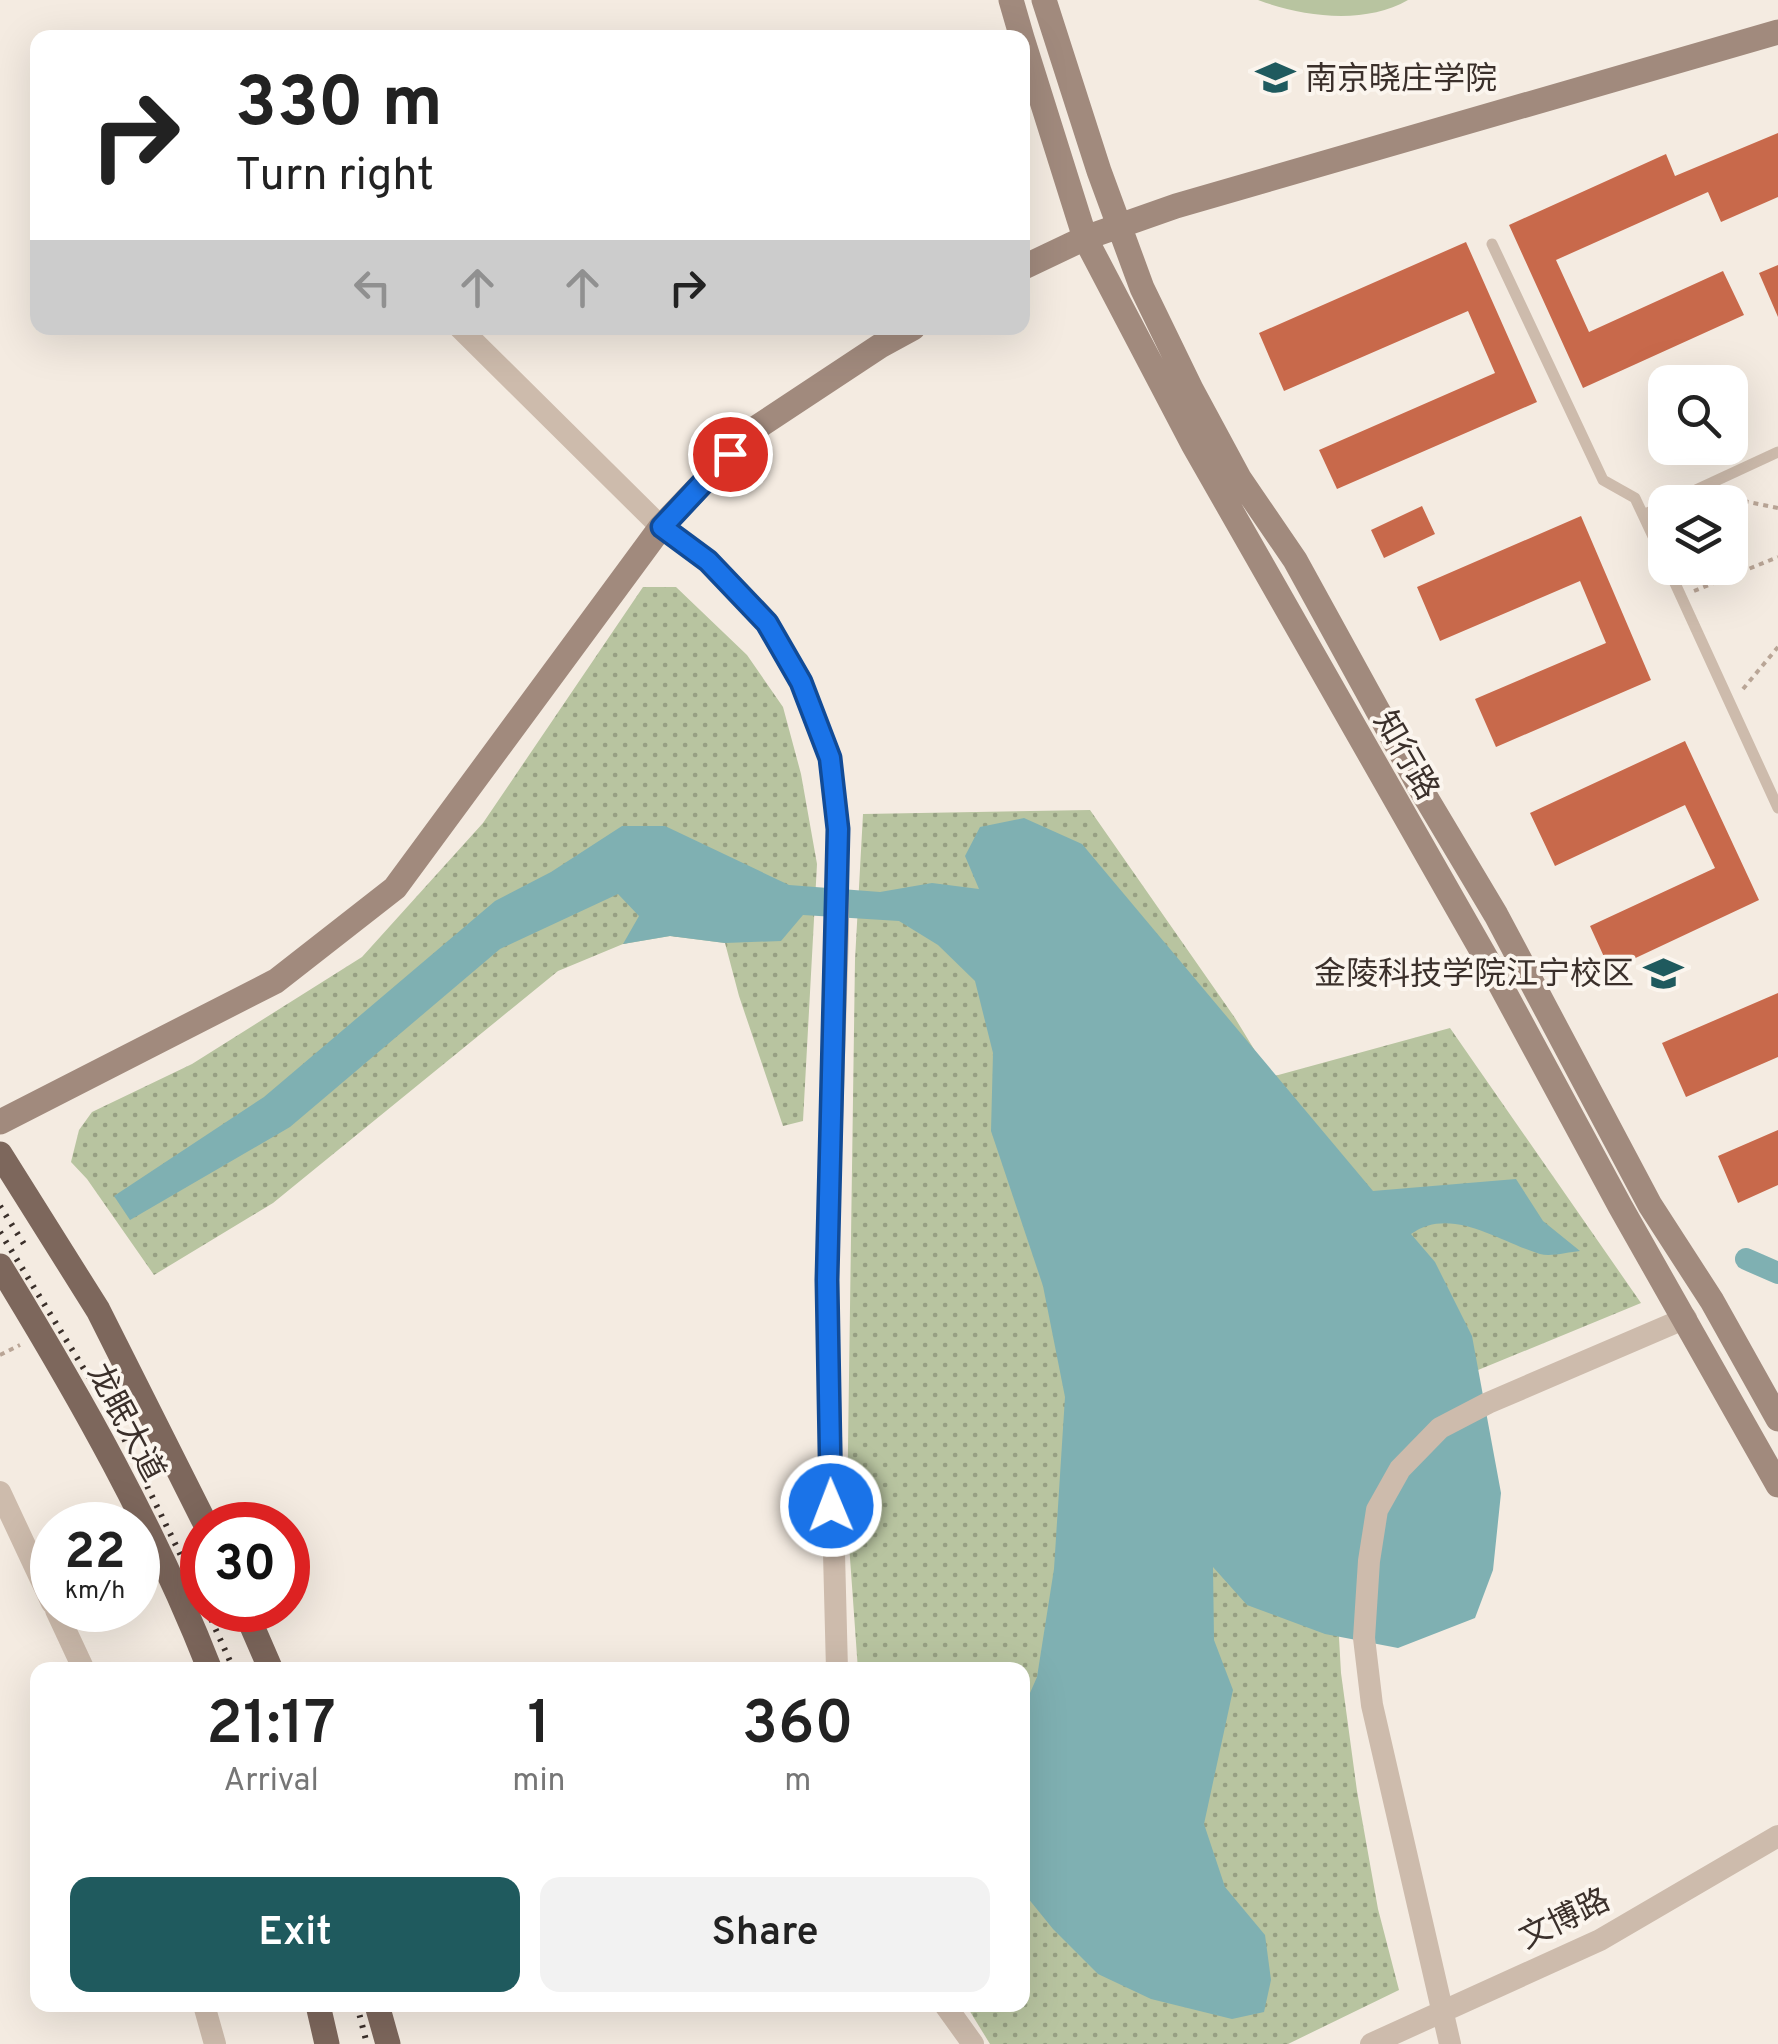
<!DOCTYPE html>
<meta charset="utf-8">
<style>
:root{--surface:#fff;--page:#f2f2f2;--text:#222;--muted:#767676;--accent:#1f5a5e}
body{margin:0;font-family:Overpass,"Noto Sans SC",sans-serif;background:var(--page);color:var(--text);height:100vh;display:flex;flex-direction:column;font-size:38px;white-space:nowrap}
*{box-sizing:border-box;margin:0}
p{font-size:32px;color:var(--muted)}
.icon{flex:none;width:55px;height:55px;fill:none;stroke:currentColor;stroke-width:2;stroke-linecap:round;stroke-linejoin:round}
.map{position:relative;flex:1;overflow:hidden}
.panel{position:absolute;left:30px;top:1662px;width:1000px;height:350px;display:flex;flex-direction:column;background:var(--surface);border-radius:20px;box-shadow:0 10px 40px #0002}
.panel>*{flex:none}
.hud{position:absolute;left:30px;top:30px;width:1000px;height:305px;border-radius:20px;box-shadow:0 10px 40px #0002;background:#fff;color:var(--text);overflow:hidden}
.tools{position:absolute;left:1648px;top:365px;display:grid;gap:20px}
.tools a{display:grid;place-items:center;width:100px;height:100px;border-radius:20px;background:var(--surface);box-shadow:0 10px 40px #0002;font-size:50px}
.speed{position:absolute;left:30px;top:1502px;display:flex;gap:20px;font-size:50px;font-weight:700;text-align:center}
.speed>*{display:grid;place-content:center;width:130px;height:130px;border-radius:50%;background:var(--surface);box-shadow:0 10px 40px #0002;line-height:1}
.speed small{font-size:25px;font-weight:400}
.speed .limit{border:15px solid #d22;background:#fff;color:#111}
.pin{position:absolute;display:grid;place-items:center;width:85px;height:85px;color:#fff;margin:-42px;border:5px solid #fff;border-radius:50%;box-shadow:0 2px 10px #0007}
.me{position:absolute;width:110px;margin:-55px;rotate:359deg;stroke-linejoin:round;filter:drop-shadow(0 0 8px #0008)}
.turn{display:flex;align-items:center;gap:35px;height:210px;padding:0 40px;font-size:45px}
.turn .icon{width:130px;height:130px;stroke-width:2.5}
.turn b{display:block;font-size:70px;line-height:85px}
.lanes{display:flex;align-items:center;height:95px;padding:0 40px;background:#0003;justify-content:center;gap:50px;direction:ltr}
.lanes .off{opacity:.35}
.eta{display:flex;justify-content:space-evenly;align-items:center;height:170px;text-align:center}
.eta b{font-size:60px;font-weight:600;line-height:70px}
.button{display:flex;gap:20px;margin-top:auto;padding:20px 40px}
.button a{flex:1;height:115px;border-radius:20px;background:var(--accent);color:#fff;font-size:40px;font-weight:600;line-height:115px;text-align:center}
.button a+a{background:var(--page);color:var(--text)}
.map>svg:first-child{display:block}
.grass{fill:url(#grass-dots)}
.pitch{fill:#b8c4a0}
.water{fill:#7fb0b2}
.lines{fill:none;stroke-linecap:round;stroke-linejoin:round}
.canal{stroke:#7fb0b2;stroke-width:22}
.building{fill:#c8694b}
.path{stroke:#b9a596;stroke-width:4;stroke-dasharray:5 5;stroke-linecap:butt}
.lane{stroke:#cdbbac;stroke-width:11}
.street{stroke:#cdbbac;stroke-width:22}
.secondary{stroke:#a18a7d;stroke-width:25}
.primary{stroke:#7d675c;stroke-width:25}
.rail{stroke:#3b302b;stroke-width:6;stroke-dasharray:2.5 8;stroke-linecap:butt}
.route-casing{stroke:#114b97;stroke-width:25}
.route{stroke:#1a73e8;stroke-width:18}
.labels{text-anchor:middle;stroke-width:8;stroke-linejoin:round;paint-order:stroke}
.poi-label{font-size:32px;fill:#3b302b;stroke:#fbf5ee;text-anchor:start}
.street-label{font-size:32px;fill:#3b302b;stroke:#fbf5ee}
</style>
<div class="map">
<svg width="1778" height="2044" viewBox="0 0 1778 2044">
<defs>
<pattern id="grass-dots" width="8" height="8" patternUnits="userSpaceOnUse" patternTransform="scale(2.5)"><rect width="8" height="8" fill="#b8c4a0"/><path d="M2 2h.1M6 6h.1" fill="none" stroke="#97a083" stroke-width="1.8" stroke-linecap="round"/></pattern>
</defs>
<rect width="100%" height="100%" fill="#f4ebe1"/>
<path class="grass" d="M643,587h33l71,68 36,52 18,67 16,90 -14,257 -20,5 -44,-130 -14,-53 -55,-7 -47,8 -65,27 -285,232 -119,72 -67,-96 -16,-17 8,-32 13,-18 100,-48 170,-107 121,-134z
M1090,810l145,208 36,59 179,-49 191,275 -243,100 -63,164 6,106 16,118 21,118 21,81 -111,54h-298l-24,-39h56v-335h-164l-11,-154 8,-556 8,-146z"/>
<path class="pitch" d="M1258,0h150c-43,25 -105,17 -150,0z"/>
<path class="water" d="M1024,818l58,26 291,347 143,-12 27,42 37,30c-12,1 -29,6 -40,3 -40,-12 -89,-49 -129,-20l24,28 37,74 29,157 -8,77 -18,48 -77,30 -73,-14 -78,-29 -34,-38 1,73 19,50 -29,134 21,63 40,48 6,45 -7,32 -32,7 -81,-20 -53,-25 -45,-45 -30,-37v-183l14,-32 17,-108 11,-172 -22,-111 -52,-155 2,-78 -18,-72 -37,-36 -39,-24 -96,-6 -22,26 -56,2 -55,-7 -47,8 16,-28 -21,-22 -118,55 -210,178 -160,93 -16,-24 150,-99 231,-196 56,-29 71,-46h43l124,59 91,7 52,-9 47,6 -14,-33 15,-29z"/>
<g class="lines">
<path class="canal" d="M1746,1259l32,14"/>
</g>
<path class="building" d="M1778,133v64l-57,25 -13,-30 -152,68 33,72 134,-61 21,44 -161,73 -74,-163 157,-71 9,22z
M1466,242l71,160 -200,87 -18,-39 176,-77 -27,-62 -184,80 -25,-58z
M1778,265v52l-19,-44z
M1422,506l13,28 -51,24 -13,-28z
M1581,516l70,164 -155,67 -21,-48 131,-56 -26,-62 -140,60 -23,-54z
M1685,741l74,159 -149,70 -20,-44 125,-58 -30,-63 -130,61 -25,-53z
M1778,993v64l-92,40 -24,-54z
M1778,1130v55l-40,18 -20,-47z"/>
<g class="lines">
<path class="path" d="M1724,497l54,11
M1694,591l84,-34
M1743,689l35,-42
M0,1355l20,-10"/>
<path class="lane" d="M1492,244l111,236 32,18 8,17
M1670,502l108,-50
M1665,505l-22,10 22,47
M1668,568l110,240"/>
<path class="street" d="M460,328l201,199 47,34 59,62 34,60 28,75 9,71v102l-11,349 10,390
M0,1492l52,111
M56,1610l28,60
M204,2005l11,39
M945,2005l28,39
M1371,2044l229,-104 178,-104
M1450,2044l-78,-339 -8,-67 5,-77 8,-51 23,-41 40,-41 48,-25 198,-85"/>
<path class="secondary" d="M1011,0l11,38
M1044,0l55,171 43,117 49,101 48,89 56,82 127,231 74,124 154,290 62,96 66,118
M1022,38l63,200 108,206 293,514 134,248 158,279
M1022,268l63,-30 91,-32 602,-174
M0,1122l276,-141 119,-93 266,-361 92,-97 127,-84 33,-18"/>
<path class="primary" d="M0,1154l98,156 108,215
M0,1266c79,129 155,263 210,404
M245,1610l26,60
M318,2005l9,39
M377,2005l11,39"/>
<path class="rail" d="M0,1206l24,38
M0,1232l114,186 88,181
M207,1610l27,60
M357,2005l10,39"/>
</g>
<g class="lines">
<defs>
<path id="route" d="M730,454l-68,73 46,34 59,62 34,59 29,76 8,71 -11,451 4,226"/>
</defs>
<use href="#route" class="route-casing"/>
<use href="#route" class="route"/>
</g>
<defs>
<symbol id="university-bare" viewBox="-9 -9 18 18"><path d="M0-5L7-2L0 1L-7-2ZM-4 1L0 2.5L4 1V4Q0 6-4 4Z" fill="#1f5a5e" stroke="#fbf5ee" stroke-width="2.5" paint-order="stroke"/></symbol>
</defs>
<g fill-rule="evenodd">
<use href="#university-bare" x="1248" y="50" width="55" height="55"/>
<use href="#university-bare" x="1636" y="946" width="55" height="55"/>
</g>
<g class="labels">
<g class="poi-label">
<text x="1305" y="89">南京晓庄学院</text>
<text x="1634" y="984" text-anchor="end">金陵科技学院江宁校区</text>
</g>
<g class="street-label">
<text transform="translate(1407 755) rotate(60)" y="11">知行路</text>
<text transform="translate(127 1422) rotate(62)" y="11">龙眠大道</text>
<text transform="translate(1564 1918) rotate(-26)" y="11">文博路</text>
</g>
</g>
</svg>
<div class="tools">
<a><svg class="icon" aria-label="search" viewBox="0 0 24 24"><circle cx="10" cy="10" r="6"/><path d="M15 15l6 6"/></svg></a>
<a><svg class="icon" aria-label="layers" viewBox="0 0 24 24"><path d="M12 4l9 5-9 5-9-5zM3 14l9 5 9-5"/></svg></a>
</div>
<div class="speed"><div>22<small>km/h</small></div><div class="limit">30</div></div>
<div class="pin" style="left:730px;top:454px;background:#d93025"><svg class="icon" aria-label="arrive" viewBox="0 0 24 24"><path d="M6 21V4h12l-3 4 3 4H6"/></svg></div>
<svg class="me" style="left:831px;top:1506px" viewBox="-20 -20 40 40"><circle r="17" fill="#1a73e8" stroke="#fff" stroke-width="3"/><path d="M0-11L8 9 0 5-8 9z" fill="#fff"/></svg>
<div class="hud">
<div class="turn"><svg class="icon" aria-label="right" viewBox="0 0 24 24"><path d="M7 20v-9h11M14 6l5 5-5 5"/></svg><div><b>330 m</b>Turn right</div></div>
<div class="lanes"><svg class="icon off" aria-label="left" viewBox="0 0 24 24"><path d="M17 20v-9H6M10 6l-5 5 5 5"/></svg><svg class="icon off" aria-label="ahead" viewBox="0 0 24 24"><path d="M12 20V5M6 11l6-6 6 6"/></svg><svg class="icon off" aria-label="ahead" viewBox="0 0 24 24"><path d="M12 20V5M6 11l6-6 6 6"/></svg><svg class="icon" aria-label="right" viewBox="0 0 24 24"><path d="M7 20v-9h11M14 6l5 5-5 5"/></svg></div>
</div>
<section class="panel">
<div class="eta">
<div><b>21:17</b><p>Arrival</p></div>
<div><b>1</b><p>min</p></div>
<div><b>360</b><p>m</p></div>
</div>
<div class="button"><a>Exit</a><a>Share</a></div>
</section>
</div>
